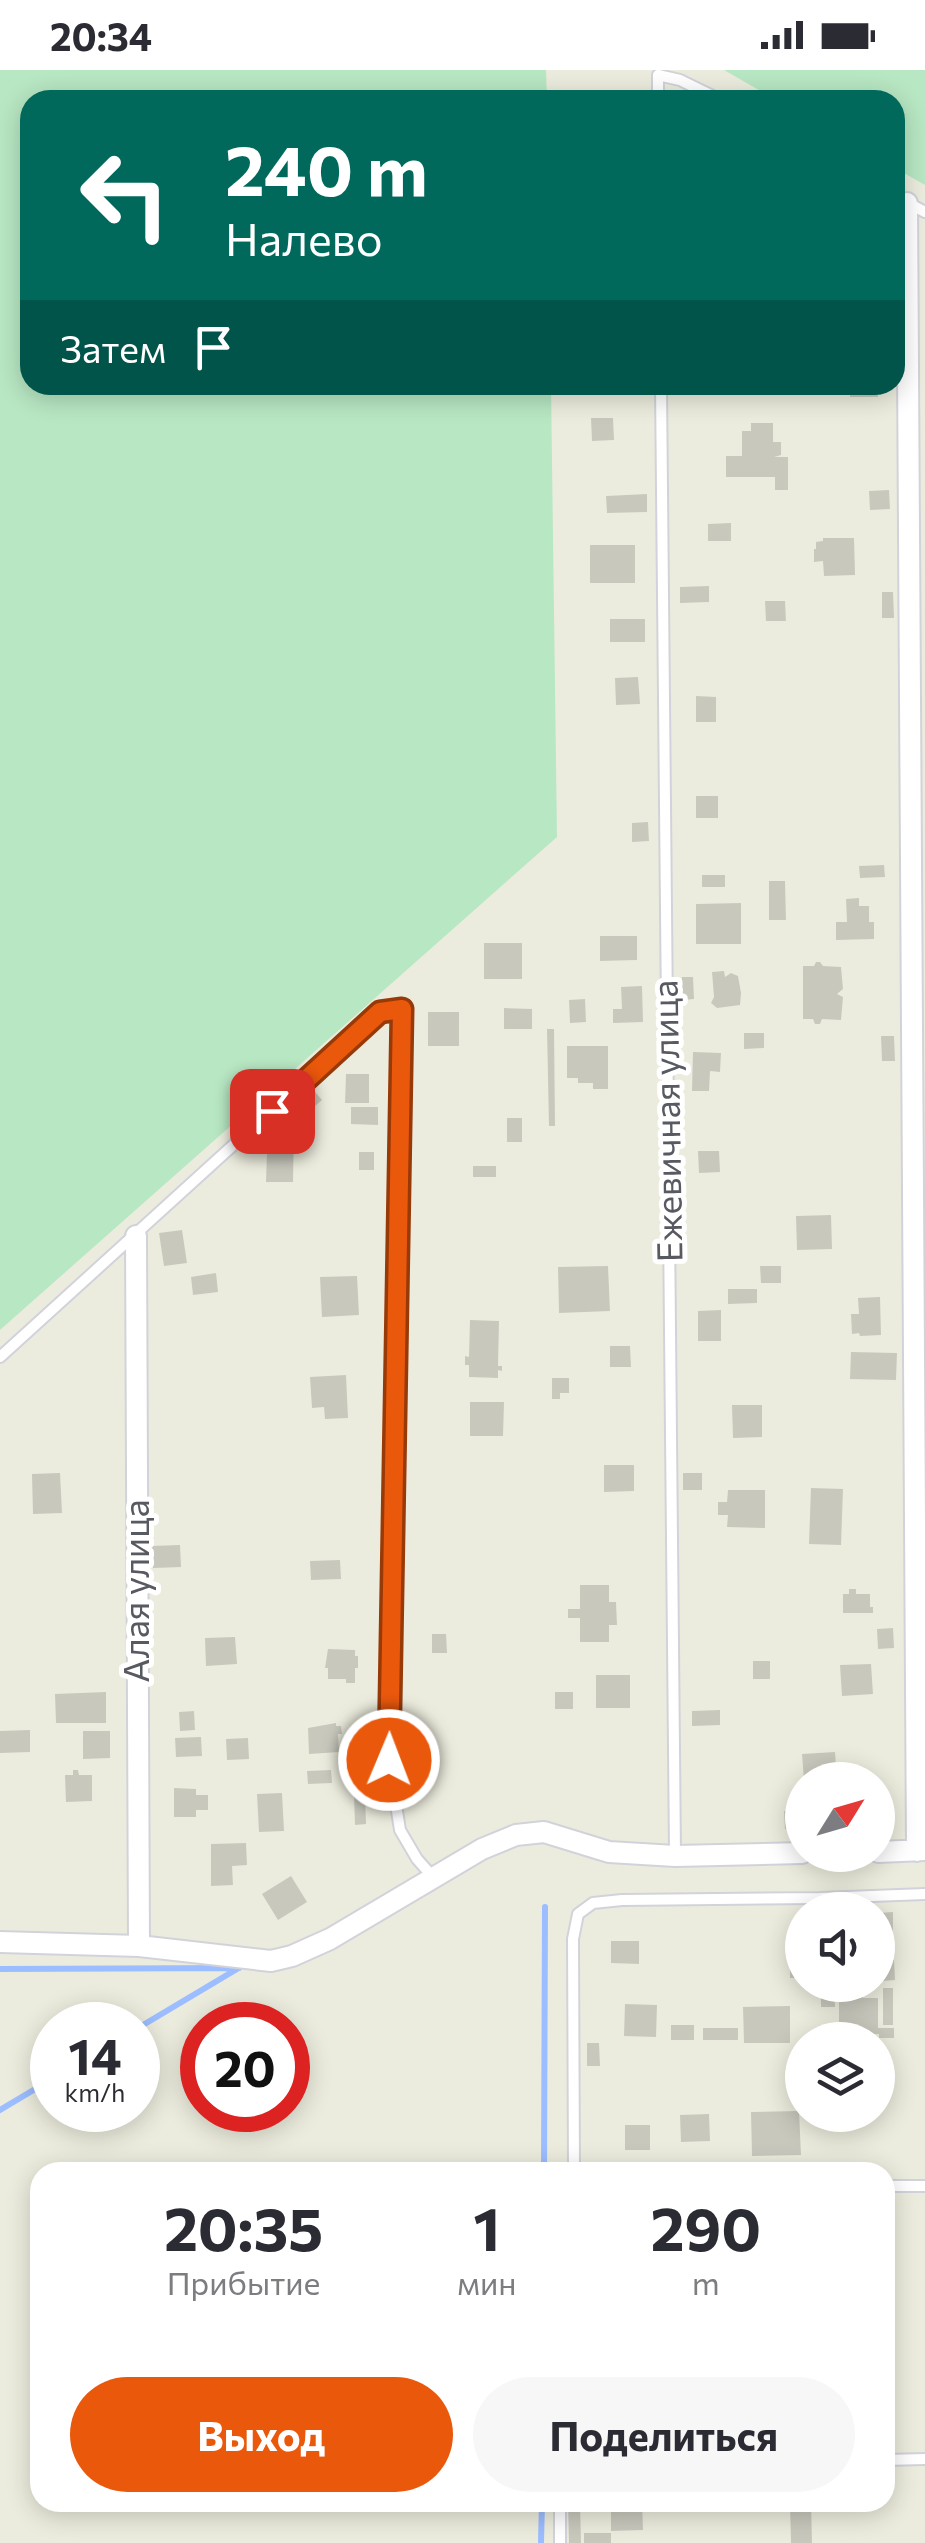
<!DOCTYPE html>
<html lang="ru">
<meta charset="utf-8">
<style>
:root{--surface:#fff;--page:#f7f7f7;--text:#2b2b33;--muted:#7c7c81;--accent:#ea580c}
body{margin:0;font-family:Commissioner,sans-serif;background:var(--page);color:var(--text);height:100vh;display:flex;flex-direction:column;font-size:38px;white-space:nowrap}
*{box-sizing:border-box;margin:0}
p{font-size:32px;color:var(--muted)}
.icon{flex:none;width:55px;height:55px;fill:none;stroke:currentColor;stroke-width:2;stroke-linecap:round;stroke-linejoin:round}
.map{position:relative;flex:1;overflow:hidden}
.sheet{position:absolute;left:30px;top:2092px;width:865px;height:350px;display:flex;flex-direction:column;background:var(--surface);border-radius:30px;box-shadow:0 5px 25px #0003}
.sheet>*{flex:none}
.hud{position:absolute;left:20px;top:20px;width:885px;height:305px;border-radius:30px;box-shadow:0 5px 25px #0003;background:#00695c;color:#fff;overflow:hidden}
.needle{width:65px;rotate:53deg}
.buttons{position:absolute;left:785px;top:1692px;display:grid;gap:20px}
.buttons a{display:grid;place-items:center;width:110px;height:110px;border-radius:50%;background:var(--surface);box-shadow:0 5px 25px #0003;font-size:50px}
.speed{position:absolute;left:30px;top:1932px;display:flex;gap:20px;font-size:50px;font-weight:700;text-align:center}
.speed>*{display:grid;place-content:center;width:130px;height:130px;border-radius:50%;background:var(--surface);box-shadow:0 5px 25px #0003;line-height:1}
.speed small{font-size:25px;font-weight:400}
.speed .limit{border:15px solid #d22;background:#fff;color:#111}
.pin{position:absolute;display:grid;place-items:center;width:85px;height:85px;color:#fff;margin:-42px;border-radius:20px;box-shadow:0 5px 15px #0006}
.me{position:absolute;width:110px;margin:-55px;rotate:1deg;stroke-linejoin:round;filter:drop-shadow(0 0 8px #0008)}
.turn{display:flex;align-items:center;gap:35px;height:210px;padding:0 40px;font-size:45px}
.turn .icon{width:130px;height:130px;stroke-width:2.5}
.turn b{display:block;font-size:70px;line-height:85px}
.then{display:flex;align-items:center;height:95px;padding:0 40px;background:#0003;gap:20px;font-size:38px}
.eta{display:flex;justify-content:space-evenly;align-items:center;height:170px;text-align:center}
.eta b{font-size:60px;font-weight:700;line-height:70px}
.button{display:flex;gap:20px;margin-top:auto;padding:20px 40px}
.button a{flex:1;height:115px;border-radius:60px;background:var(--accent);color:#fff;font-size:40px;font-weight:700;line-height:115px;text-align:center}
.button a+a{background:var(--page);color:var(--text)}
.status{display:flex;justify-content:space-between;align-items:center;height:70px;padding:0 50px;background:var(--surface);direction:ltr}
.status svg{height:28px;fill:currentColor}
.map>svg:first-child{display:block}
.green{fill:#b8e7c3}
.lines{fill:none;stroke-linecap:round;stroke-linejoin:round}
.stream{stroke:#9cbdff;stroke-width:6}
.building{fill:#c9c8bd}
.lane-casing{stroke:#d2d3da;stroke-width:14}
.street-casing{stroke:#d2d3da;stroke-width:24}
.lane{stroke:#fff;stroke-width:10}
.street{stroke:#fff;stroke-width:20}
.route-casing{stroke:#983908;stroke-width:25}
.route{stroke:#ea580c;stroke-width:18}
.labels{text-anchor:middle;stroke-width:10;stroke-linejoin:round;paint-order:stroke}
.street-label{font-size:35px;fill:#585a61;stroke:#fff}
</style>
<div class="status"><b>20:34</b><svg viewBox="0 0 49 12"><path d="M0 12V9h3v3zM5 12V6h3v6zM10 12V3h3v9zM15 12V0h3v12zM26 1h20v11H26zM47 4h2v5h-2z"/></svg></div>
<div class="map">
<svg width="925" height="2473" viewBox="0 0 925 2473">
<rect width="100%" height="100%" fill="#ececde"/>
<path class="green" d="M0,0h546l1,30h-517v285h521l6,452 -557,493z
M724,0h201v115l-30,-17v-68h-119z"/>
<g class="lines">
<path class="stream" d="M0,1899l239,-1
M138,1958l99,-59
M0,2040l52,-31
M544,2102l1,-265
M541,2473l1,-41"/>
</g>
<path class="building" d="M877,315l1,12h-28v-11z
M591,348h22l1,22 -22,1z
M751,353h22v19h8v13l-7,2h14v33h-13v-13h-49v-21h16v-25h9z
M889,420l1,19 -20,1 -1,-19z
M647,424v18l-40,1 -1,-17z
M731,453v18h-23v-17z
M823,468h31l1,37 -31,1 -1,-15 -9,1v-13h2v-7l7,-1z
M590,475h45v38h-45z
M709,516v16l-29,1v-16z
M882,522h11l1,26h-12z
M765,531h20l1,20h-20z
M610,549h35v23h-35z
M638,607l2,27 -24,1 -1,-27z
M696,626l20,1v25h-20z
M696,726h22v22h-22z
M648,752l1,19 -17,1v-19z
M884,795l1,12 -25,1 -1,-12z
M702,805h23v12h-23z
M769,811h16l1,39h-17z
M859,828v8h10v16h5v17l-38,1v-18h11l-1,-23z
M741,833v41h-45v-40z
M600,866h37v24l-37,1z
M484,873h38v36h-38z
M816,892h4l3,4 18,1 2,22 -6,5 6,3 -2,23 -19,-1 -2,5h-5l-2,-5h-10v-53h11z
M724,901l1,6 6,-4 7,3 3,17 -1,12 -23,3 -6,-5 3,-6 -2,-25z
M682,907h11l1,22 -12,1z
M642,916l1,36 -30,1v-14h9l-1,-22z
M585,929l1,23 -16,1 -1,-23z
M504,938l28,1v20h-28z
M428,942h31v34h-31z
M547,959h7l1,97h-6z
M744,963h20v15l-20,1z
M881,966h13l1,25h-13z
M567,976h41v43h-15v-6h-15v-5h-11z
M693,982l28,1 -1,19 -10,-1 -1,20h-17z
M346,1004h23v29h-24z
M310,1016l12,14 -28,24 -1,58h-27l2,-59z
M351,1037h27v18l-27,-1z
M507,1048h15v24h-15z
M698,1081h21l1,21 -21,1z
M359,1082h15v18h-15z
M473,1096h23v11h-23z
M831,1145l1,34 -35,1 -1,-34z
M182,1160l5,33 -23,3 -5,-33z
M608,1196l2,45 -51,2 -1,-46z
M760,1196h21v17h-20z
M216,1203l2,19 -25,3 -2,-18z
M357,1206l2,39 -37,2 -2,-40z
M728,1219h29v14l-29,1z
M880,1227l1,38 -21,1 -1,-3 -7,1 -1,-20h8l-1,-16z
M721,1240v31h-23v-30z
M470,1250l29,1 -1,45h4v5l-4,-1v8l-29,-1v-12h-4v-9l4,1z
M610,1276h20l1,21h-21z
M851,1282l46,1 -1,27 -46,-1z
M346,1305l2,43 -23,1 -1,-12 -12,1 -2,-31z
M552,1308h17v15h-9v6h-8z
M470,1332h34l-1,34h-33z
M732,1335h30v32l-29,1z
M604,1395h30v26l-30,1z
M60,1403l2,40 -29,1 -1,-40z
M683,1403h19v17h-19z
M811,1418l32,1 -2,56 -32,-1z
M728,1420h37v38l-38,-1 1,-12h-10v-13h9z
M180,1475l1,22 -28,1 -2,-22z
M340,1490l1,19 -30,1 -1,-19z
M580,1515h29v17h7l1,23h-8v17h-29v-24h-12v-9h12z
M849,1519h7v5h14v13h3v6h-30v-19h6z
M893,1558l1,20 -16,1 -1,-20z
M432,1564h14l1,19h-15z
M235,1567l2,27 -31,2 -1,-28z
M328,1579l27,1v6h3v12h-3v15h-9v-4h-18v-11h-3z
M753,1591h17v18h-17z
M871,1594l2,30 -31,2 -2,-31z
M596,1605h34v33h-34z
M106,1622v31h-50l-1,-29z
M555,1622h18v17h-18z
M720,1640v15l-28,1v-15z
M194,1641l1,19 -15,1 -1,-19z
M336,1653v3h5l1,8h-4l1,18 -30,2 -1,-26z
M30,1660v22l-30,1v-22z
M83,1661h27v27l-27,1z
M201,1667l1,19 -26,1 -1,-19z
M248,1668l1,21 -22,1 -1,-21z
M835,1682l2,28h-33l-2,-26z
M73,1700h5l1,5h13v26l-26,1 -1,-27h8z
M331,1700l1,13 -24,1 -1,-13z
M174,1718l22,1v6h12v15h-12v7h-22z
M282,1723l2,38 -25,1 -2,-38z
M354,1725h11l1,29 -11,1z
M800,1740l1,19h-16l-1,-18z
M246,1773l1,22 -15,1 1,19 -22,1v-42z
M291,1806l16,26 -29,18 -16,-26z
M893,1842v27h-15v-26z
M790,1858h12v50h-12z
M611,1871h28v23l-28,-1z
M881,1890h13l1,20 -14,1z
M821,1915h13l1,22h-14z
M883,1918h10v37h-10z
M854,1920h9v8h15v30h16v10h-15v-4h-40v-36h15z
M625,1934l32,1 -1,32 -32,-1z
M790,1936v37h-46l-1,-36z
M671,1955h23v15h-23z
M703,1958h35v12h-35z
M587,1973h12l1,23h-13z
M799,2041l2,44 -49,1 -1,-44z
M709,2044l1,27 -29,1 -1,-27z
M625,2055h25v25h-25z
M568,2432h12l1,41h-12z
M611,2432h31l1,28 -32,1z
M790,2432h21l1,41h-21z
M584,2463h27v10h-27z"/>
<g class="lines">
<defs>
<path id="lane" d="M658,30v-25l22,5 41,20
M895,126l30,16
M661,315l14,1470
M0,1287l380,-345 22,-3 -13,751 11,70 17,29 16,18
M574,2102l-1,-233 5,-25 15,-11 29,-3 198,-2 105,-4
M885,2116h40
M885,2390l40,-1
M560,2432v41"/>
<path id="street" d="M907,133l10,1648
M136,1166l3,710
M878,1782l47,-2
M0,1872l139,4 132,15 21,-5 38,-17 152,-90 34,-14 28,-3 65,20 66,4 127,-3"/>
</defs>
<use href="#lane" class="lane-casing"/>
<use href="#street" class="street-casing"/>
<use href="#lane" class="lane"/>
<use href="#street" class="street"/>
</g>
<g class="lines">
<defs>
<path id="route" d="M272,1041l108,-99 22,-3 -13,751"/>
</defs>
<use href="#route" class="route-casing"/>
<use href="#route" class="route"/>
</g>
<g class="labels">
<g class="street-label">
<text transform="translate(668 1051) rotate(-91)" y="12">Ежевичная улица</text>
<text transform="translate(137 1521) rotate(-90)" y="12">Алая улица</text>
</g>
</g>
</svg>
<div class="buttons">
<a><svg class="needle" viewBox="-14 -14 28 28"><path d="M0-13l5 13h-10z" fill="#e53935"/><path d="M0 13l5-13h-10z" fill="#7c7c81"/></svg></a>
<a><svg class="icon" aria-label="sound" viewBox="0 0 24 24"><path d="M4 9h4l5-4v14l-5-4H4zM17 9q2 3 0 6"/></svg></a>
<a><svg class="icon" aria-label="layers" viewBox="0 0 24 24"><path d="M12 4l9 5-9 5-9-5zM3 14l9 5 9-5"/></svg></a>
</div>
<div class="speed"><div>14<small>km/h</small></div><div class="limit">20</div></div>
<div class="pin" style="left:272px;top:1041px;background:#d93025"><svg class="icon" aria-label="arrive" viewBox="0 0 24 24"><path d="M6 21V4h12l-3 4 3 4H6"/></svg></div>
<svg class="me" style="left:389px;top:1690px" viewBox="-20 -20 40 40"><circle r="17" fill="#ea580c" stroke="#fff" stroke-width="3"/><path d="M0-11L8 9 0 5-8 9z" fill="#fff"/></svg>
<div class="hud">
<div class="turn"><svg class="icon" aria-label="left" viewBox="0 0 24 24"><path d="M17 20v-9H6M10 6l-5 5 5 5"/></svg><div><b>240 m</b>Налево</div></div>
<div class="then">Затем<svg class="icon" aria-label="arrive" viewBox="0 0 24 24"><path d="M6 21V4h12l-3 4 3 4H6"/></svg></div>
</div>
<section class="sheet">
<div class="eta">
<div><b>20:35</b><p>Прибытие</p></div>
<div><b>1</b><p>мин</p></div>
<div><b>290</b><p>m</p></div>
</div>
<div class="button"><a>Выход</a><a>Поделиться</a></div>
</section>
</div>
